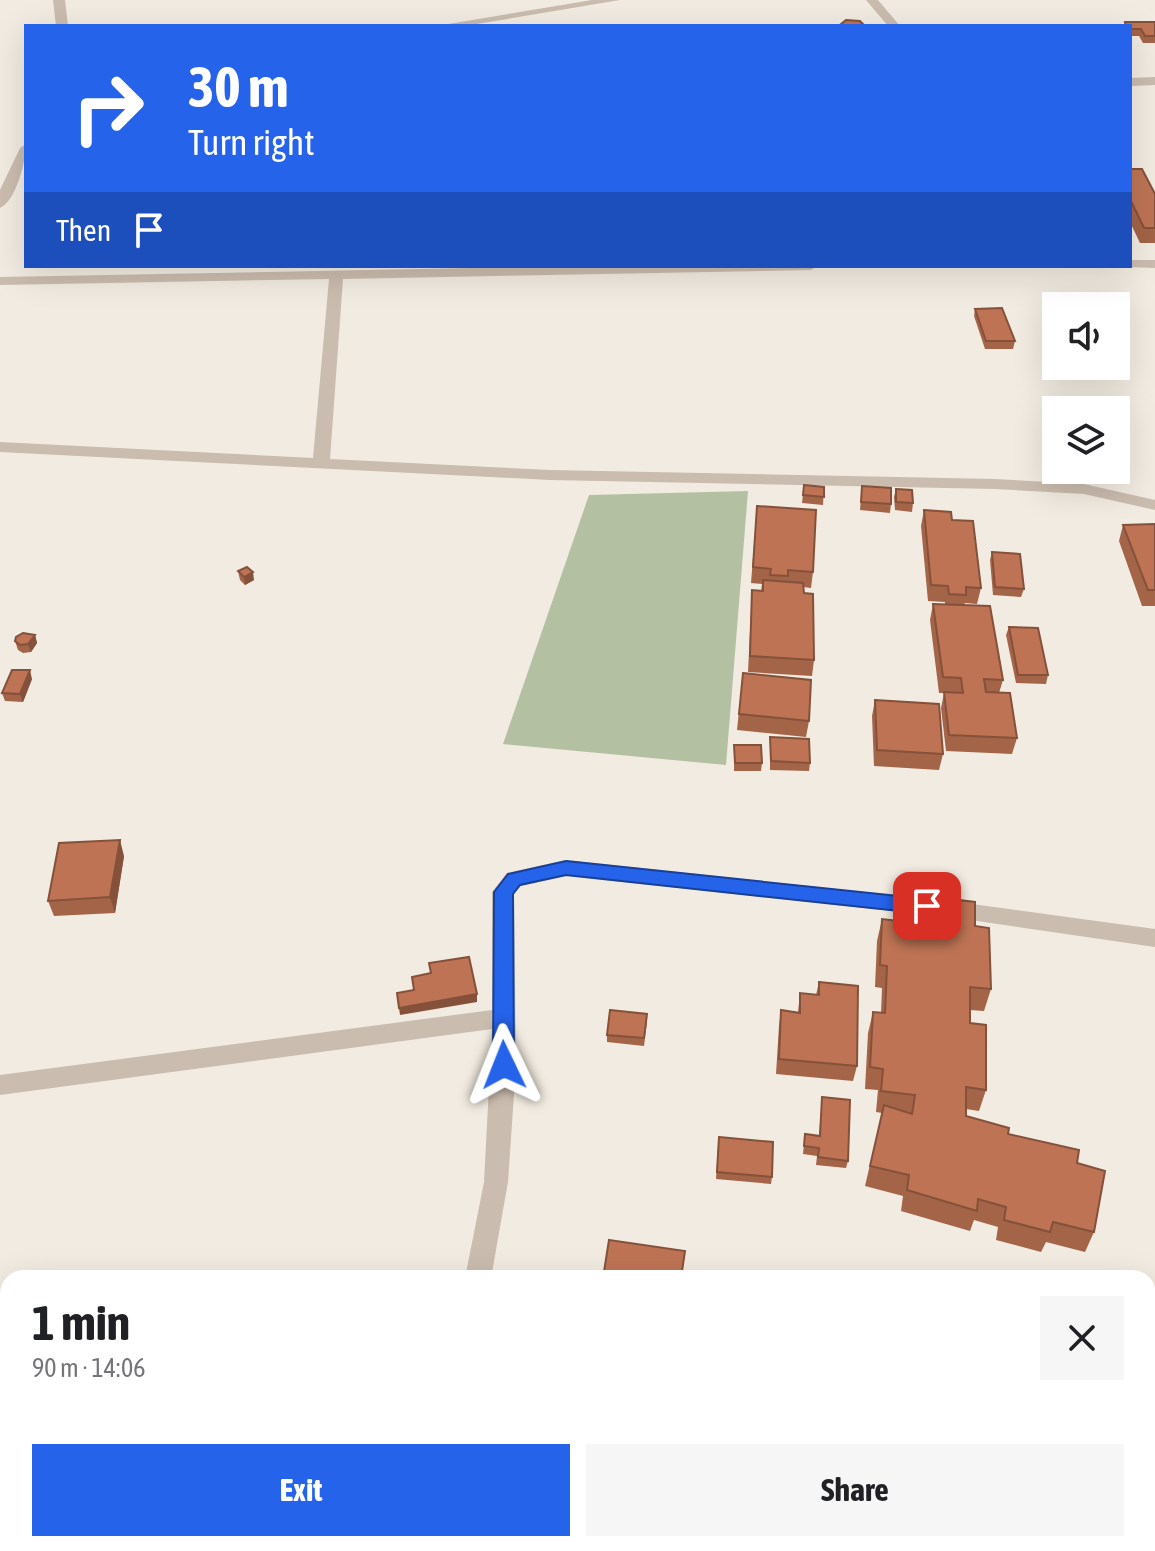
<!DOCTYPE html>
<meta charset="utf-8">
<style>
:root{--surface:#fff;--page:#f6f6f6;--text:#202124;--muted:#757577;--accent:#2563eb}
body{margin:0;font-family:"Asap Condensed",sans-serif;background:var(--page);color:var(--text);height:100vh;display:flex;flex-direction:column;font-size:30px;white-space:nowrap}
*{box-sizing:border-box;margin:0}
p{font-size:26px;color:var(--muted)}
.icon{flex:none;width:44px;height:44px;fill:none;stroke:currentColor;stroke-width:2;stroke-linecap:round;stroke-linejoin:round}
.map{position:relative;flex:1;overflow:hidden}
.side{position:absolute;left:0px;top:1270px;width:1156px;height:282px;display:flex;flex-direction:column;background:var(--surface);border-radius:24px 24px 0 0;box-shadow:0 8px 32px #0002}
.side>*{flex:none}
.top-card{position:absolute;left:24px;top:24px;width:1108px;height:244px;border-radius:0px;box-shadow:0 8px 32px #0002;background:#2563eb;color:#fff;overflow:hidden}
.tools{position:absolute;left:1042px;top:292px;display:grid;gap:16px}
.tools a{display:grid;place-items:center;width:88px;height:88px;border-radius:0px;background:var(--surface);box-shadow:0 8px 32px #0002;font-size:40px}
.pin{position:absolute;display:grid;place-items:center;width:68px;height:68px;color:#fff;margin:-34px;border-radius:16px;box-shadow:0 4px 12px #0006}
.me{position:absolute;width:88px;margin:-44px;rotate:358deg;stroke-linejoin:round;filter:drop-shadow(0 0 6px #0008)}
.turn{display:flex;align-items:center;gap:28px;height:168px;padding:0 32px;font-size:36px}
.turn .icon{width:104px;height:104px;stroke-width:2.5}
.turn b{display:block;font-size:56px;line-height:68px}
.then{display:flex;align-items:center;height:76px;padding:0 32px;background:#0003;gap:16px;font-size:30px}
.round{display:grid;place-items:center;flex:none;width:84px;height:84px;border-radius:0px;background:var(--page)}
.overview{display:flex;align-items:center;justify-content:space-between;height:136px;padding:0 32px}
h1{font-size:48px;font-weight:700;line-height:60px}
.button{display:flex;gap:16px;margin-top:auto;padding:16px 32px}
.button a{flex:1;height:92px;border-radius:0px;background:var(--accent);color:#fff;font-size:32px;font-weight:700;line-height:92px;text-align:center}
.button a+a{background:var(--page);color:var(--text)}
.map>svg:first-child{display:block}
.green{fill:#b4c0a2}
.lines{fill:none;stroke-linecap:round;stroke-linejoin:round}
.minor{fill:#cabcae;fill-rule:evenodd}
.wall{fill:#a36448}
.shaded-wall{fill:#85513b}
.building{fill:#be7454;stroke:#85513b;stroke-width:2}
.route{fill:#2563eb;stroke:#184099;stroke-width:2}
</style>
<div class="map">
<svg width="1155" height="1551" viewBox="0 0 1155 1551">
<rect width="100%" height="100%" fill="#f2ebe1"/>
<path class="green" d="M748,491l-22,274 -223,-21 86,-249z"/>
<g class="lines">
<path class="minor" d="M53,0h12l3,26h-12z
M592,0h28l-155,26h-29z
M866,0h12l22,26h-12z
M1155,77v8l-25,1v-8z
M26,144c0,17 -10,57 -26,64v-18l20,-42z
M1130,260h25v8l-30,-1 5,-1z
M579,266h239l-7,4 -468,9 -13,180 220,11 445,9 89,5 71,16v10l-71,-16 -89,-5 -445,-9 -550,-28v-10l313,16 16,-179 -329,6v-8z
M566,860l391,42 198,27v18l-198,-29 -391,-42 -45,10 -7,8 2,171 -8,117 -17,96h-26l19,-96 8,-153 -492,66v-20l492,-65v-118l15,-19z
M416,1544h28l-2,7h-28z"/>
</g>
<path class="wall" d="M1125,22h30v21h-12l-4,-7h-9v-10h-6z
M1130,169l25,25v49h-15l-10,-21z
M975,309l40,32 -2,8h-28l-11,-33z
M804,485l20,2 -1,18 -21,-2z
M862,486l29,18 -1,9 -30,-3z
M896,489l17,14 -1,9 -17,-2 -1,-13z
M757,506l56,66 -2,16 -8,-1 11,73 -2,16 -64,-4 4,-82 9,1 1,-7 -11,-1z
M924,510l28,10 29,68 -4,16 -12,-1 -1,2 39,75 -4,13 18,45 -5,16 -66,-3 -5,-43 3,-15h-5l-9,-73 3,-16h12v-2l-17,-1 -7,-75z
M1155,524v82h-13l-23,-65 4,-16z
M992,552l32,37 -3,8 -28,-2 -3,-35z
M238,571l16,9 -9,5 -5,-5z
M1009,627l39,48 -2,9 -30,-1 -10,-48z
M35,635l2,8 -6,9 -8,1 -5,-3 -3,-9z
M743,673l66,48 -3,16 -69,-7z
M32,679l-9,23 -18,-1 -3,-8z
M875,700l68,54 -4,16 -65,-4 -2,-50z
M770,737l40,26 -1,8 -39,-1z
M734,745l28,18 -1,8h-27z
M124,856l-9,57 -61,3 -6,-15z
M900,893l75,33 16,63 -7,22 -14,-1v13l16,67 -7,21 -13,-2v7l111,47 17,69 -9,20 -39,-10 -5,10 -45,-12 2,-13 -24,-7 -4,11 -69,-20 2,-15 -38,-10 17,-73 -6,-1 2,-22 -13,-1 3,-56 5,-21 8,1 1,-25 -7,-1 2,-46 5,-22 13,2z
M819,982l38,84 -4,15 -77,-7 3,-48 2,-16 17,2 2,-19 16,2z
M647,1022l-3,24 -37,-4v-7z
M822,1097l26,64 -2,7 -30,-3 1,-9 -14,-2 2,-20 14,2z
M718,1145l54,32 -1,7 -55,-5z"/>
<path class="shaded-wall" d="M253,572l1,8 -9,5 -1,-8z
M35,635l2,8 -6,9 -3,-8z
M30,670l2,9 -9,23 -3,-8z
M120,840l4,16 -9,57 -5,-16z
M477,994v8l-77,13 -1,-7z"/>
<path class="building" d="M846,20l14,1 4,4 -21,1 -2,-2z
M1125,22h30v14h-10l-4,-7h-11v-3h-4z
M1130,169h12l13,25v34h-11l-14,-29z
M1002,308l13,33h-29l-11,-32z
M804,485l20,2v10l-21,-2z
M862,486l29,2v16l-30,-2z
M896,489l16,1 1,13 -17,-1z
M757,506l59,4 -3,62 -25,-2v6l-18,-1 1,-6 -18,-2z
M924,510l27,2 1,8 21,1 8,67 -15,-1v8l-17,-1 -1,-8 -17,-1z
M1155,524v66h-7l-25,-65z
M992,552l28,2 4,35 -29,-2z
M247,567l6,5 -9,5 -6,-6z
M763,580l40,3 1,10 9,1 1,66 -64,-4 2,-66 11,1z
M933,604l57,2 13,74 -19,-1 2,13 24,1 7,45 -68,-3 -5,-43 19,1 -2,-15 -18,-1z
M1009,627l29,1 10,47h-30z
M23,633l12,2 -7,9 -8,1 -5,-4 1,-4z
M12,670h18l-10,24 -18,-1z
M743,673l68,7 -2,41 -70,-7z
M875,700l64,4 4,50 -66,-4z
M770,737l39,2 1,24 -39,-2z
M734,745h27l1,18h-27z
M120,840l-10,57 -62,4 11,-58z
M900,893l75,9v24l14,2 2,61 -21,-2v36l16,2v65l-20,-3v29l43,12 -1,6 71,16 -2,13 28,8 -11,61 -41,-10 -3,10 -46,-12 2,-13 -28,-8 -1,12 -70,-21 2,-15 -39,-9 14,-61 28,9 1,-6 2,-13 -34,-4 2,-22 -13,-2 3,-55 12,1 2,-47 -7,-1 2,-46 17,2z
M469,957l8,37 -78,14 -2,-15 17,-3 -2,-13 19,-4 -2,-10z
M819,982l39,4 -1,80 -78,-7 2,-49 19,3v-20l19,2z
M610,1010l37,4 -3,24 -37,-3z
M822,1097l28,3 -2,61 -30,-4 1,-9 -15,-2 1,-12 15,2z
M719,1137l54,5 -1,35 -55,-5z
M609,1240l76,11 -4,27h-78z
M153,1275l49,3h-50z
M495,1544h51l-1,7 -51,-1z"/>
<path class="route" d="M566,861l361,38 9,7 -9,8 -361,-39 -46,10 -7,9 1,171 -3,7h-15l-3,-7 1,-173 14,-18z"/>
</svg>
<div class="tools">
<a><svg class="icon" aria-label="sound" viewBox="0 0 24 24"><path d="M4 9h4l5-4v14l-5-4H4zM17 9q2 3 0 6"/></svg></a>
<a><svg class="icon" aria-label="layers" viewBox="0 0 24 24"><path d="M12 4l9 5-9 5-9-5zM3 14l9 5 9-5"/></svg></a>
</div>
<div class="pin" style="left:927px;top:906px;background:#d93025"><svg class="icon" aria-label="arrive" viewBox="0 0 24 24"><path d="M6 21V4h12l-3 4 3 4H6"/></svg></div>
<svg class="me" style="left:504px;top:1065px" viewBox="-20 -20 40 40"><path d="M0-17L14 15 0 8-14 15z" fill="#2563eb" stroke="#fff" stroke-width="4"/></svg>
<div class="top-card">
<div class="turn"><svg class="icon" aria-label="right" viewBox="0 0 24 24"><path d="M7 20v-9h11M14 6l5 5-5 5"/></svg><div><b>30 m</b>Turn right</div></div>
<div class="then">Then<svg class="icon" aria-label="arrive" viewBox="0 0 24 24"><path d="M6 21V4h12l-3 4 3 4H6"/></svg></div>
</div>
<section class="side">
<div class="overview"><div><h1>1 min</h1><p>90 m · 14:06</p></div><a class="round"><svg class="icon" aria-label="close" viewBox="0 0 24 24"><path d="M6 6l12 12M18 6L6 18"/></svg></a></div>
<div class="button"><a>Exit</a><a>Share</a></div>
</section>
</div>
